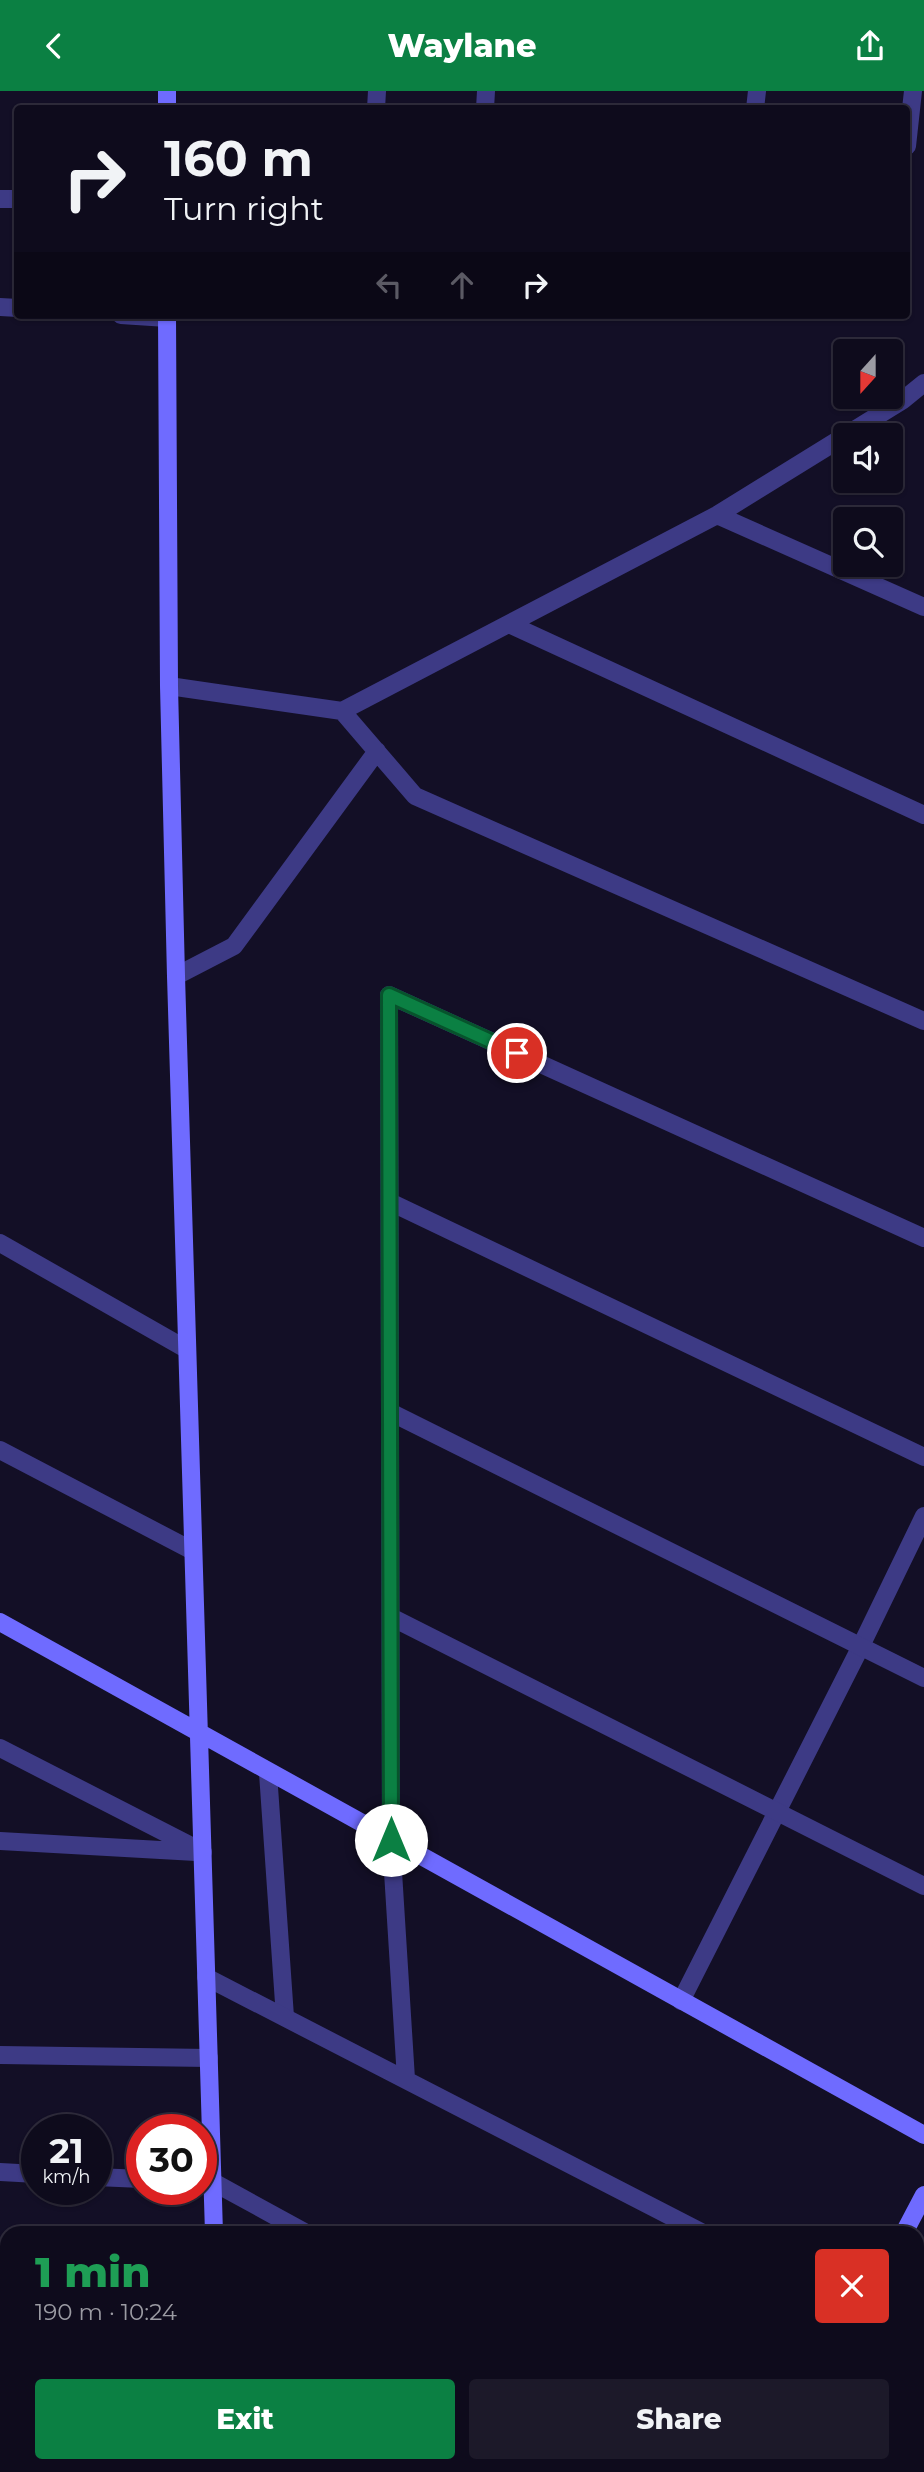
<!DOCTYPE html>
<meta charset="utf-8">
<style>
:root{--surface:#0e0b1c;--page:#1c1929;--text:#f1f3f6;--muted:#9b9ba3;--line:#2e2b3b;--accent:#0b8043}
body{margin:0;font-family:Montserrat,sans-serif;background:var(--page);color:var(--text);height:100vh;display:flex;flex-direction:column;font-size:26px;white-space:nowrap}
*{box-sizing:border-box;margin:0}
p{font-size:23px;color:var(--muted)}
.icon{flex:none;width:38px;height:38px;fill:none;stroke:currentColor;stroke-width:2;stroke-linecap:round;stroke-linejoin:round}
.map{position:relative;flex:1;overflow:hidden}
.side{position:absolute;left:0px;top:2135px;width:924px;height:247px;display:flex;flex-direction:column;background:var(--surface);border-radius:21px 21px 0 0;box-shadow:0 2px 5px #0004,0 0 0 2px var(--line)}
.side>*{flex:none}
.top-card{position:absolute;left:14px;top:14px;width:896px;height:214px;border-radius:7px;box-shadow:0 2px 5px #0004,0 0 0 2px var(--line);background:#0e0b1c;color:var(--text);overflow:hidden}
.needle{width:46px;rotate:201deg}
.tools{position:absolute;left:833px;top:248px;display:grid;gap:14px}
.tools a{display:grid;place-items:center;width:70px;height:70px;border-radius:7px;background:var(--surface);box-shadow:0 2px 5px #0004,0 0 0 2px var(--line);font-size:35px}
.speed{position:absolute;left:21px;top:2023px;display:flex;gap:14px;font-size:35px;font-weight:700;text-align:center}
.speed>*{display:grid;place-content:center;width:91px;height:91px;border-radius:50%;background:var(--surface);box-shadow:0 2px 5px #0004,0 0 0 2px var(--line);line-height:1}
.speed small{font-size:18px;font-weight:400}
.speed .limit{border:10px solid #d22;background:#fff;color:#111}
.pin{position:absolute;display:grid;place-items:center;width:60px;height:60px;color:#fff;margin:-30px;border:4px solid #fff;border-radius:50%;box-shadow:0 2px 7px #0007}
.me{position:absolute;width:77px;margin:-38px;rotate:0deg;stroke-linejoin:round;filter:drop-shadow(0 0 5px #0008)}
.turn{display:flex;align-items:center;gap:24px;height:147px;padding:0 35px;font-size:32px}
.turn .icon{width:91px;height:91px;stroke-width:2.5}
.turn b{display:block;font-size:49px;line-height:60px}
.lanes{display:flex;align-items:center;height:66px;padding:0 35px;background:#0003;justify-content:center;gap:35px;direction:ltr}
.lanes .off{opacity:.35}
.round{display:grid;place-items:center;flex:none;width:74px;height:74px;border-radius:7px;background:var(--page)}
.head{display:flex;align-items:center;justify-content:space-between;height:119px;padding:0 35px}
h1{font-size:42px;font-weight:800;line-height:52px;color:#1e9e55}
.button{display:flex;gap:14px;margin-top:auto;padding:14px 35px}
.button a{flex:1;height:80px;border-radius:7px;background:var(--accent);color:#fff;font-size:28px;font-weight:800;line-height:80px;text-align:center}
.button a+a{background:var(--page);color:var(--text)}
header{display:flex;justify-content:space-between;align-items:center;height:91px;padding:0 35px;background:var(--accent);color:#fff;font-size:32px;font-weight:800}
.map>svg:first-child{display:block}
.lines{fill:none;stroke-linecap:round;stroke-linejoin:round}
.lane{stroke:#3d3a85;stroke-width:18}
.street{stroke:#3d3a85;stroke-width:18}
.secondary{stroke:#6f6bff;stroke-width:18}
.route-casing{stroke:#07532c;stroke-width:18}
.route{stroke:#0b8043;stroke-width:12}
</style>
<header><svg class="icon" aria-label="back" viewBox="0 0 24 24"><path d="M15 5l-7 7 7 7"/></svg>Waylane<svg class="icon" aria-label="share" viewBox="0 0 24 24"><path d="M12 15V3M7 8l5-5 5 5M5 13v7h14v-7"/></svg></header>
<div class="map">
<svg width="924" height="2381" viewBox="0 0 924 2381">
<rect width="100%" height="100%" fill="#130f26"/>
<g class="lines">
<path class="lane" d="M268,1682l17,244
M681,1910l179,-353 64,-132"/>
<path class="street" d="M376,18l1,-18
M485,18l1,-18
M755,18l2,-18
M907,55l6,-55
M0,108h18
M0,216l18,1
M121,224l46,3
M717,424l207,92
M509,533l415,191
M169,595l173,25 73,85 509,225
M342,620l375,-196 186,-115 21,-17
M176,885l58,-30 143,-195
M390,1111l534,255
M0,1152l186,106
M390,1321l534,266
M0,1359l193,101
M391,1526l533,269
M0,1657l203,104
M0,1750l196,11
M206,1886l497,256
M0,1964l209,3
M406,1988l-15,-239 -2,-845 535,243
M0,2081l37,2
M96,2086l46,2
M201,2091h12l93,51
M0,2269l7,1
M312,2375l11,6
M731,2375l11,6"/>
<path class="secondary" d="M167,18v-18
M167,224l2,371 7,290 38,1257
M0,1531l924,513
M904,2142l20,-38
M218,2375v6
M777,2381l3,-6"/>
</g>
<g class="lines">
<defs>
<path id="route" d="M391,1749l-2,-845 128,58"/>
</defs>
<use href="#route" class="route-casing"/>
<use href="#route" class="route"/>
</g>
</svg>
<div class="tools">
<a><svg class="needle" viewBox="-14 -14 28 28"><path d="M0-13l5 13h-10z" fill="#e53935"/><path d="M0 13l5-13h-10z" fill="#9b9ba3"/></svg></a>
<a><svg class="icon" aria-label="sound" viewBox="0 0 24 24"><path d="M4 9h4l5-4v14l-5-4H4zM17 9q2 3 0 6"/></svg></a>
<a><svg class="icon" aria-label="search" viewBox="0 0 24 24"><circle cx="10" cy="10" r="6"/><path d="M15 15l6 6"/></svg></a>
</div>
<div class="speed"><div>21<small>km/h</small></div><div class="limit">30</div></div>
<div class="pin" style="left:517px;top:962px;background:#d93025"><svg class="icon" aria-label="arrive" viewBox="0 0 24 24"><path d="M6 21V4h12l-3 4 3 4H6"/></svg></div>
<svg class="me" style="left:391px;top:1749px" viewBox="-20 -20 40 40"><circle r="19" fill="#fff"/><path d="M0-13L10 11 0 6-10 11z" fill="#0b8043"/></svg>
<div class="top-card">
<div class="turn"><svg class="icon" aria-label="right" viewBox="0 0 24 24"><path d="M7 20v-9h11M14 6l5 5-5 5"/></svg><div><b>160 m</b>Turn right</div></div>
<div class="lanes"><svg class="icon off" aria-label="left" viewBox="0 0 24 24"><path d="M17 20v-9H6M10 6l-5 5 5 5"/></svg><svg class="icon off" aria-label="ahead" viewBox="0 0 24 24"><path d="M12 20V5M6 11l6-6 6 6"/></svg><svg class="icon" aria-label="right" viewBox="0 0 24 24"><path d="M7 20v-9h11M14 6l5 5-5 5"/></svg></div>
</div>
<section class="side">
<div class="head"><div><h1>1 min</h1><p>190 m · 10:24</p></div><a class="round" style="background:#d93025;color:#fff"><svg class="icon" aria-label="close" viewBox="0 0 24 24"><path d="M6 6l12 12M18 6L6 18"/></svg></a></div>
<div class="button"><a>Exit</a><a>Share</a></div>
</section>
</div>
